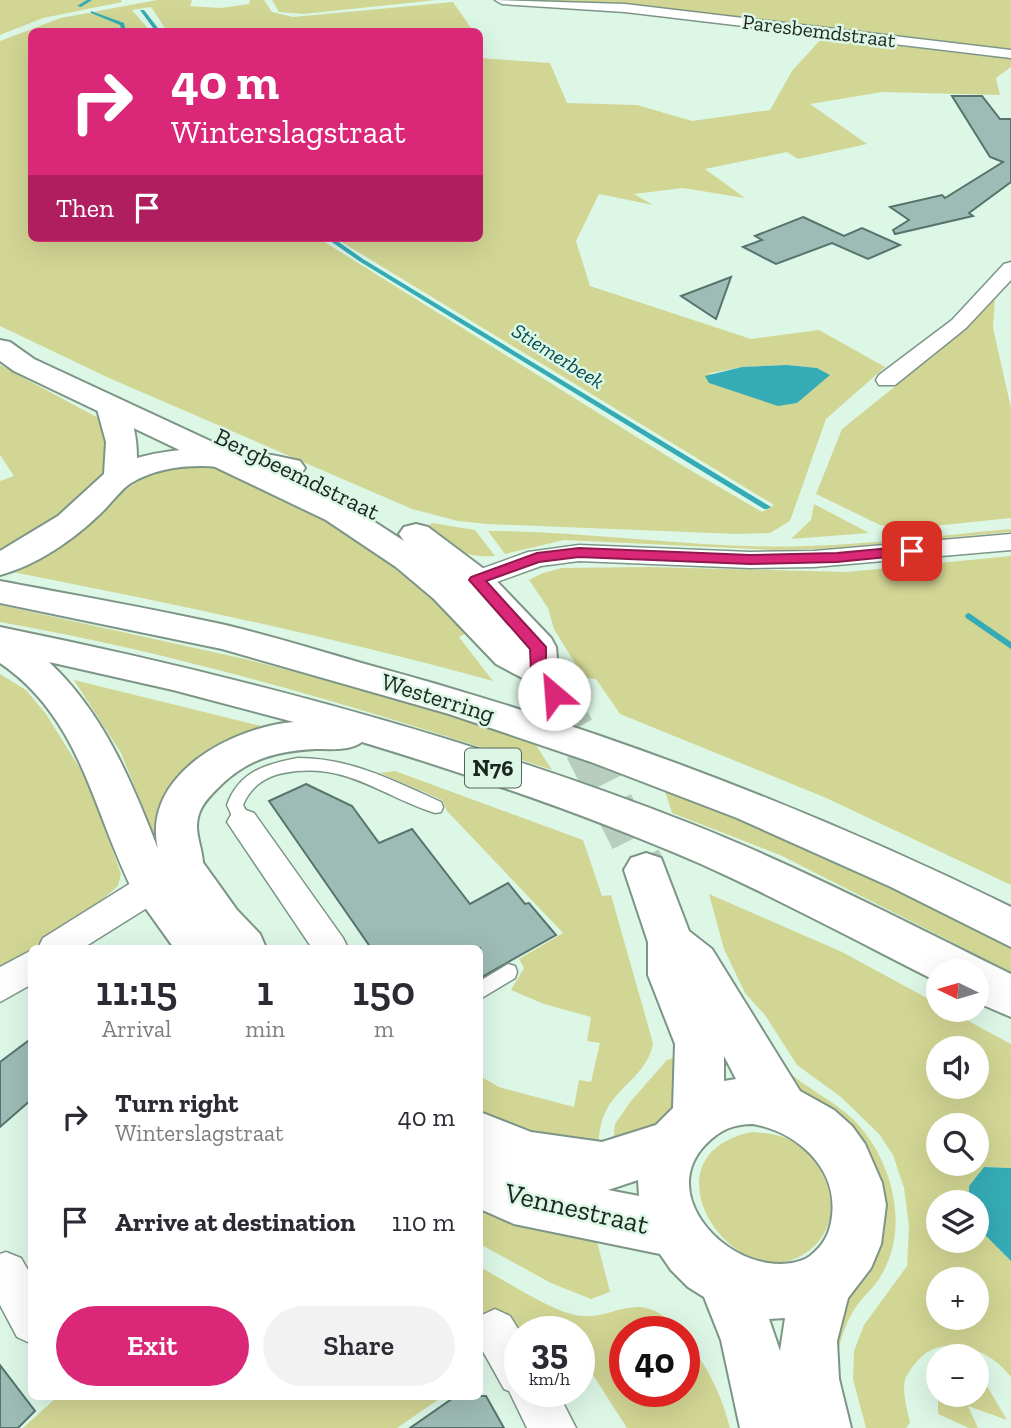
<!DOCTYPE html>
<meta charset="utf-8">
<style>
:root{--surface:#fff;--page:#f2f2f3;--text:#2b2b33;--muted:#7c7c81;--accent:#db2777}
body{margin:0;font-family:"Zilla Slab",serif;background:var(--page);color:var(--text);height:100vh;display:flex;flex-direction:column;font-size:26px;white-space:nowrap}
*{box-sizing:border-box;margin:0}
p{font-size:23px;color:var(--muted)}
.icon{flex:none;width:38px;height:38px;fill:none;stroke:currentColor;stroke-width:2;stroke-linecap:round;stroke-linejoin:round}
.map{position:relative;flex:1;overflow:hidden}
.drawer{position:absolute;left:28px;top:945px;width:455px;height:455px;display:flex;flex-direction:column;background:var(--surface);border-radius:10px;box-shadow:0 7px 28px #0002}
.drawer>*{flex:none}
.guide{position:absolute;left:28px;top:28px;width:455px;height:214px;border-radius:10px;box-shadow:0 7px 28px #0002;background:#db2777;color:#fff;overflow:hidden}
.needle{width:46px;rotate:275deg}
.buttons{position:absolute;left:926px;top:959px;display:grid;gap:14px}
.buttons a{display:grid;place-items:center;width:63px;height:63px;border-radius:50%;background:var(--surface);box-shadow:0 7px 28px #0002;font-size:35px}
.speed{position:absolute;left:504px;top:1316px;display:flex;gap:14px;font-size:35px;font-weight:700;text-align:center}
.speed>*{display:grid;place-content:center;width:91px;height:91px;border-radius:50%;background:var(--surface);box-shadow:0 7px 28px #0002;line-height:1}
.speed small{font-size:18px;font-weight:400}
.speed .limit{border:10px solid #d22;background:#fff;color:#111}
.pin{position:absolute;display:grid;place-items:center;width:60px;height:60px;color:#fff;margin:-30px;border-radius:14px;box-shadow:0 4px 10px #0006}
.me{position:absolute;width:77px;margin:-38px;rotate:333deg;stroke-linejoin:round;filter:drop-shadow(0 0 5px #0008)}
.turn{display:flex;align-items:center;gap:24px;height:147px;padding:0 28px;font-size:32px}
.turn .icon{width:91px;height:91px;stroke-width:2.5}
.turn b{display:block;font-size:49px;line-height:60px}
.then{display:flex;align-items:center;height:66px;padding:0 28px;background:#0003;gap:14px;font-size:26px}
.eta{display:flex;justify-content:space-evenly;align-items:center;height:119px;text-align:center}
.eta b{font-size:42px;font-weight:600;line-height:49px}
.button{display:flex;gap:14px;margin-top:auto;padding:14px 28px}
.button a{flex:1;height:80px;border-radius:42px;background:var(--accent);color:#fff;font-size:28px;font-weight:600;line-height:80px;text-align:center}
.button a+a{background:var(--page);color:var(--text)}
ul{padding:0;list-style:none}
li{display:flex;align-items:center;gap:21px;height:105px;padding:0 28px}
li div{flex:1}
li b{display:block;font-size:26px}
li em{font-style:normal}
.map>svg:first-child{display:block}
.green{fill:#d2d694;fill-rule:evenodd}
.water{fill:#35abb6}
.lines{fill:none;stroke-linecap:round;stroke-linejoin:round}
.stream{fill:#35abb6;fill-rule:evenodd}
.building{fill:#9dbcb5;stroke:#56736d;stroke-width:2}
.secondary-tunnel{stroke:#b6cdbf;stroke-width:41;stroke-dasharray:41 21;stroke-linecap:butt}
.lane-casing{stroke:#7d9586;stroke-width:3}
.street-casing{stroke:#7d9586;stroke-width:3}
.secondary-casing{stroke:#7d9586;stroke-width:4}
.highway-casing{stroke:#7d9586;stroke-width:4}
.lane{fill:#fff;fill-rule:evenodd}
.street{fill:#fff;fill-rule:evenodd}
.secondary{fill:#fff;fill-rule:evenodd}
.highway{fill:#fff;fill-rule:evenodd}
.route{fill:#db2777;stroke:#8e194d;stroke-width:2}
.labels{text-anchor:middle;stroke-width:5;stroke-linejoin:round;paint-order:stroke}
.far-street-label{font-size:21px;fill:#1c2620;stroke:#ddf7e7}
.far-water-label{font-size:21px;font-style:italic;fill:#044c52;stroke:#ddf7e7}
.shield{fill:#ddf7e7;stroke:#56655c;stroke-width:2}
.shield-label{font-size:23px;font-weight:bold;fill:#1c2620}
.street-label{font-size:24px;fill:#1c2620;stroke:#ddf7e7}
.near-street-label{font-size:28px;fill:#1c2620;stroke:#ddf7e7}
</style>
<div class="map">
<svg width="1011" height="1428" viewBox="0 0 1011 1428">
<rect width="100%" height="100%" fill="#ddf7e7"/>
<path class="green" d="M0,0h121l1,2 -79,16 -43,17z
M157,0h35l-2,6 31,2 28,-4 1,-4h14l8,12 21,5 160,-15 20,29h-306l-16,-24 -19,3 18,21 -118,1v206h286l362,226 82,48 12,-7 -439,-267h145v-180l70,5 17,40 70,2 55,16 78,-11 22,-39 31,-34 188,22v8l-15,11 4,17 -118,-3 -72,12 57,40 -69,15 -11,-7 -82,17 40,29 -62,-10 -49,6 19,11 -54,-11 -23,47 14,45 161,53 68,-9 66,37 -59,52 -36,102 -20,12 -33,1 -250,-10 -29,-3 -46,-12 -303,-131 -109,-52v-285l61,-23zM787,365l30,3 13,7 -124,-1 36,-7z
M272,0h165l-134,14 -24,-2z
M539,0h472v51l-388,-46z
M995,296l-2,32 18,80v110l-106,11 -25,-4 -64,-31 26,-65 76,-61z
M0,365l102,55 9,19 -5,29 -12,20 -23,24 -71,44v-75l14,-5 -14,-21z
M199,461c70,29 149,62 207,112 21,19 40,40 59,61l-6,3 34,44c-159,-44 -319,-77 -480,-109l68,-41 31,-31 33,-24 18,-8z
M814,504l55,29 -78,6 20,-19z
M432,523l43,7 20,26c-30,2 -48,-8 -71,-27z
M1011,529v3l-192,17 -46,1 -209,-10 -59,14 -17,-23c107,0 213,19 320,15 68,-2 136,-11 203,-17z
M1011,556v329l-187,-88 -204,-83 -24,-35 -12,-1 -30,-49 -6,-21 -19,-28 14,-7 19,-5 87,-1 198,5z
M0,605l245,54 121,31 168,52 18,28c-181,-59 -364,-115 -552,-148z
M0,674l26,16 20,24 43,69 32,91 -3,12 -21,18 -97,66z
M74,680l187,46 -22,10 -79,86 -4,18 -35,-87z
M395,771l188,69 19,56 9,-1 42,148c-4,28 -31,41 -45,64 -9,14 -9,32 -11,49l-107,-30 -10,-5v-45l19,11 75,20 5,-27 12,2 9,-39 -13,-2 4,-24 -47,-13 -33,-14 13,-22 -5,-9 44,-26 -116,-122 -5,-11 -62,-27z
M664,788l104,42 243,115v27l-231,-117 -108,-42z
M709,894l133,58 96,52v6h10l63,34v124l-27,-1 -15,19v16h-31v39h38l1,-14 34,34v116c-22,-30 -72,-47 -97,-12 -3,4 -7,9 -9,14 -3,14 2,29 5,43l-4,6h-40l-13,-49 1,-28 10,-26 43,-59 2,-40 -5,-38 -11,-33 -14,-21 -38,-37 -44,-32 -32,-50 -20,-22 -21,-44zM938,1048h38v39h-38zM938,1125h38v39h-38zM938,1279h38v39h-38z
M687,1053l-16,67 -59,34 3,-30 16,-23 36,-41z
M781,1065c22,22 51,34 73,55 38,39 56,105 28,154 -5,10 -13,17 -20,25 -15,18 -21,37 -25,59l-11,8 18,-63 22,-28 13,-26 5,-24v-29l-100,-115z
M752,1132c15,1 28,2 41,10 37,21 54,77 18,107 -71,59 -177,-93 -59,-117z
M480,1196l113,30 17,66 -19,7 -40,-16 -71,-39z
M480,1267c24,13 67,41 91,47 44,12 65,-33 109,18h-55v59h59v-54c22,26 38,58 46,91h-103l-48,-75v-21h-57l-12,-18 -27,17 -3,-5z
M977,1379l10,7 20,34 -39,-14 10,22h-9l-31,-14v-25v6h38z
M57,1397v-1l385,1 -45,31h-374z"/>
<path class="water" d="M787,365l30,3 13,7 -33,28 -19,3 -69,-23 -4,-7 37,-9z
M984,1167l27,1v93l-34,-34 -1,-25h-7v-16z"/>
<g class="lines">
<path class="stream" d="M87,0h5l-11,7 -4,-1z
M140,10h4l17,22h-5z
M91,11l33,12 2,9h-4l-2,-7 -29,-12z
M326,238h7l30,21 408,248 -4,2h-3l-405,-248z
M969,613l42,29v7l-45,-31 -1,-2 1,-2z"/>
</g>
<path class="building" d="M952,96h30l18,23h11v63l-42,31 4,3 -78,18 -2,-4 16,-10 -19,-13 52,-12 3,3 58,-36 -13,-5z
M803,217l41,19 18,-8 38,17 -32,14 -36,-16 -56,21 -33,-17 19,-7 -7,-4z
M731,277l-15,42 -35,-23z
M306,784l46,22 27,37 33,-14 58,75 38,-21 17,21 4,-1 27,32 -76,43v-30h-109l-102,-147z
M32,1038v61l-32,28v-65z
M0,1365l35,46 -17,17h-18z
M456,1396h30l18,32h-94z"/>
<g class="lines">
<path class="secondary-tunnel" d="M554,694l33,58 59,118"/>
<defs>
<path id="lane" d="M298,758c53,0 96,23 143,44l2,5 -2,5 -6,1c-54,-17 -89,-52 -151,-40 -18,3 -34,14 -41,32l9,17 -3,5h-12l-10,-22c12,-33 38,-41 71,-47z
M508,964l7,2 2,6 -2,6 -35,21v-18z"/>
<path id="street" d="M495,0l130,4 386,46v8l-386,-46 -123,-8z
M1011,262v18l-45,48 -71,57h-16l-3,-5 3,-5 73,-55 52,-56z
M1011,534v16l-197,17 -64,1 -171,-7 -38,5 -86,31 -10,-3 -3,-6 3,-6 83,-30 51,-7 171,7 64,-1z
M243,809l11,4 89,125 5,10h-36l-85,-126 5,-9z
M170,863l12,3 5,10 -5,10 -99,62h-45l5,-10 115,-72z
M32,950v34l-32,18v-35z
M6,1252l15,6 11,19v67l-15,-7 -17,-32v-51z
M495,1309l15,7 10,16v59h37l19,37h-49l-18,-37 -5,-2 -24,-43v-30z"/>
<path id="secondary" d="M0,340l10,2 24,17 316,147 54,35 -5,-7 5,-7 12,-3 12,3 60,45 63,66 5,9 2,23 15,24 -6,9 -13,4 -13,-4 -15,-23 -30,-16 -62,-65 -38,-32 -70,-47 -312,-149 -14,-10z
M184,852l15,5 38,53 23,24 6,14h-92l-45,-63 7,-12 15,-6 13,5 -2,-3 7,-12z
M646,853l15,5 28,73 23,18 88,142 34,19 18,16 13,18 17,39 4,22 -5,39 -10,24 -23,30 -11,43 2,38 12,49h-111l-19,-88 -17,-43 -16,-10 -17,-17 -11,-16 -146,-30 -34,-15v-97l51,20 71,10 54,-17 17,-17 2,-64 -27,-69v-33l-24,-72 7,-12zM724,1056l12,23 -12,2zM753,1124c44,8 85,44 79,92 -2,17 -8,29 -22,40 -11,8 -29,9 -42,7 -52,-7 -108,-72 -62,-119 14,-14 27,-20 47,-20zM638,1180l1,16 -31,-6zM785,1318l-5,33 -11,-32z"/>
<path id="highway" d="M112,400l10,3c12,16 15,35 15,55 54,-15 109,-10 163,3l5,7 -5,7 -11,2c-51,-9 -111,-22 -158,6 -12,8 -20,21 -31,31 -27,26 -63,51 -100,61v-24l58,-35 46,-42 2,-32 -9,-33 5,-6z
M0,581c74,14 148,27 221,43 48,11 96,26 144,40 223,60 439,141 646,243v40l-120,-60 -154,-69 -146,-56 -142,-48 -227,-65 -222,-46z
M0,627c236,48 470,110 694,198 108,43 214,98 317,149v43l-35,-15v-31h-38v11c-79,-40 -157,-82 -237,-118 -110,-48 -224,-87 -339,-122 -12,9 -31,7 -47,7 -37,2 -65,9 -93,35 -7,7 -16,15 -21,25 -13,26 11,47 -2,72l-15,5 -12,-4 -6,15 -15,6 -15,-6c-43,-82 -53,-178 -136,-234zM49,662l124,28 121,32c-62,5 -153,53 -136,127 -27,-69 -54,-135 -109,-187z"/>
</defs>
<use href="#lane" class="lane-casing"/>
<use href="#street" class="street-casing"/>
<use href="#secondary" class="secondary-casing"/>
<use href="#highway" class="highway-casing"/>
<use href="#lane" class="lane"/>
<use href="#street" class="street"/>
<use href="#secondary" class="secondary"/>
<use href="#highway" class="highway"/>
</g>
<path class="route" d="M912,546l5,2v6l-80,8 -87,2 -171,-7 -40,5 -53,19 60,66v23l16,24 -8,6 -5,-2 -18,-27 -1,-22 -61,-69 2,-3 66,-24 42,-5 171,7 87,-2z"/>
<g class="labels">
<g class="far-street-label">
<text transform="translate(819 31) rotate(7)" y="7">Paresbemdstraat</text>
</g>
<g class="far-water-label">
<text transform="translate(558 356) rotate(32)" y="7">Stiemerbeek</text>
</g>
<rect class="shield" x="465" y="748.5" width="56" height="39" rx="5"/>
<g class="shield-label">
<text x="493" y="776">N76</text>
</g>
<g class="street-label">
<text transform="translate(297 474) rotate(26)" y="8">Bergbeemdstraat</text>
<text transform="translate(438 698) rotate(17)" y="8">Westerring</text>
</g>
<g class="near-street-label">
<text transform="translate(577 1208) rotate(13)" y="10">Vennestraat</text>
</g>
</g>
</svg>
<div class="buttons">
<a><svg class="needle" viewBox="-14 -14 28 28"><path d="M0-13l5 13h-10z" fill="#e53935"/><path d="M0 13l5-13h-10z" fill="#7c7c81"/></svg></a>
<a><svg class="icon" aria-label="sound" viewBox="0 0 24 24"><path d="M4 9h4l5-4v14l-5-4H4zM17 9q2 3 0 6"/></svg></a>
<a><svg class="icon" aria-label="search" viewBox="0 0 24 24"><circle cx="10" cy="10" r="6"/><path d="M15 15l6 6"/></svg></a>
<a><svg class="icon" aria-label="layers" viewBox="0 0 24 24"><path d="M12 4l9 5-9 5-9-5zM3 14l9 5 9-5"/></svg></a>
<a>+</a>
<a>−</a>
</div>
<div class="speed"><div>35<small>km/h</small></div><div class="limit">40</div></div>
<div class="pin" style="left:912px;top:551px;background:#d93025"><svg class="icon" aria-label="arrive" viewBox="0 0 24 24"><path d="M6 21V4h12l-3 4 3 4H6"/></svg></div>
<svg class="me" style="left:554px;top:694px" viewBox="-20 -20 40 40"><circle r="19" fill="#fff"/><path d="M0-13L10 11 0 6-10 11z" fill="#db2777"/></svg>
<div class="guide">
<div class="turn"><svg class="icon" aria-label="right" viewBox="0 0 24 24"><path d="M7 20v-9h11M14 6l5 5-5 5"/></svg><div><b>40 m</b>Winterslagstraat</div></div>
<div class="then">Then<svg class="icon" aria-label="arrive" viewBox="0 0 24 24"><path d="M6 21V4h12l-3 4 3 4H6"/></svg></div>
</div>
<section class="drawer">
<div class="eta">
<div><b>11:15</b><p>Arrival</p></div>
<div><b>1</b><p>min</p></div>
<div><b>150</b><p>m</p></div>
</div>
<ul>
<li><svg class="icon" aria-label="right" viewBox="0 0 24 24"><path d="M7 20v-9h11M14 6l5 5-5 5"/></svg><div><b>Turn right</b><p>Winterslagstraat</p></div><em>40 m</em></li>
<li><svg class="icon" aria-label="arrive" viewBox="0 0 24 24"><path d="M6 21V4h12l-3 4 3 4H6"/></svg><div><b>Arrive at destination</b></div><em>110 m</em></li>
</ul>
<div class="button"><a>Exit</a><a>Share</a></div>
</section>
</div>
